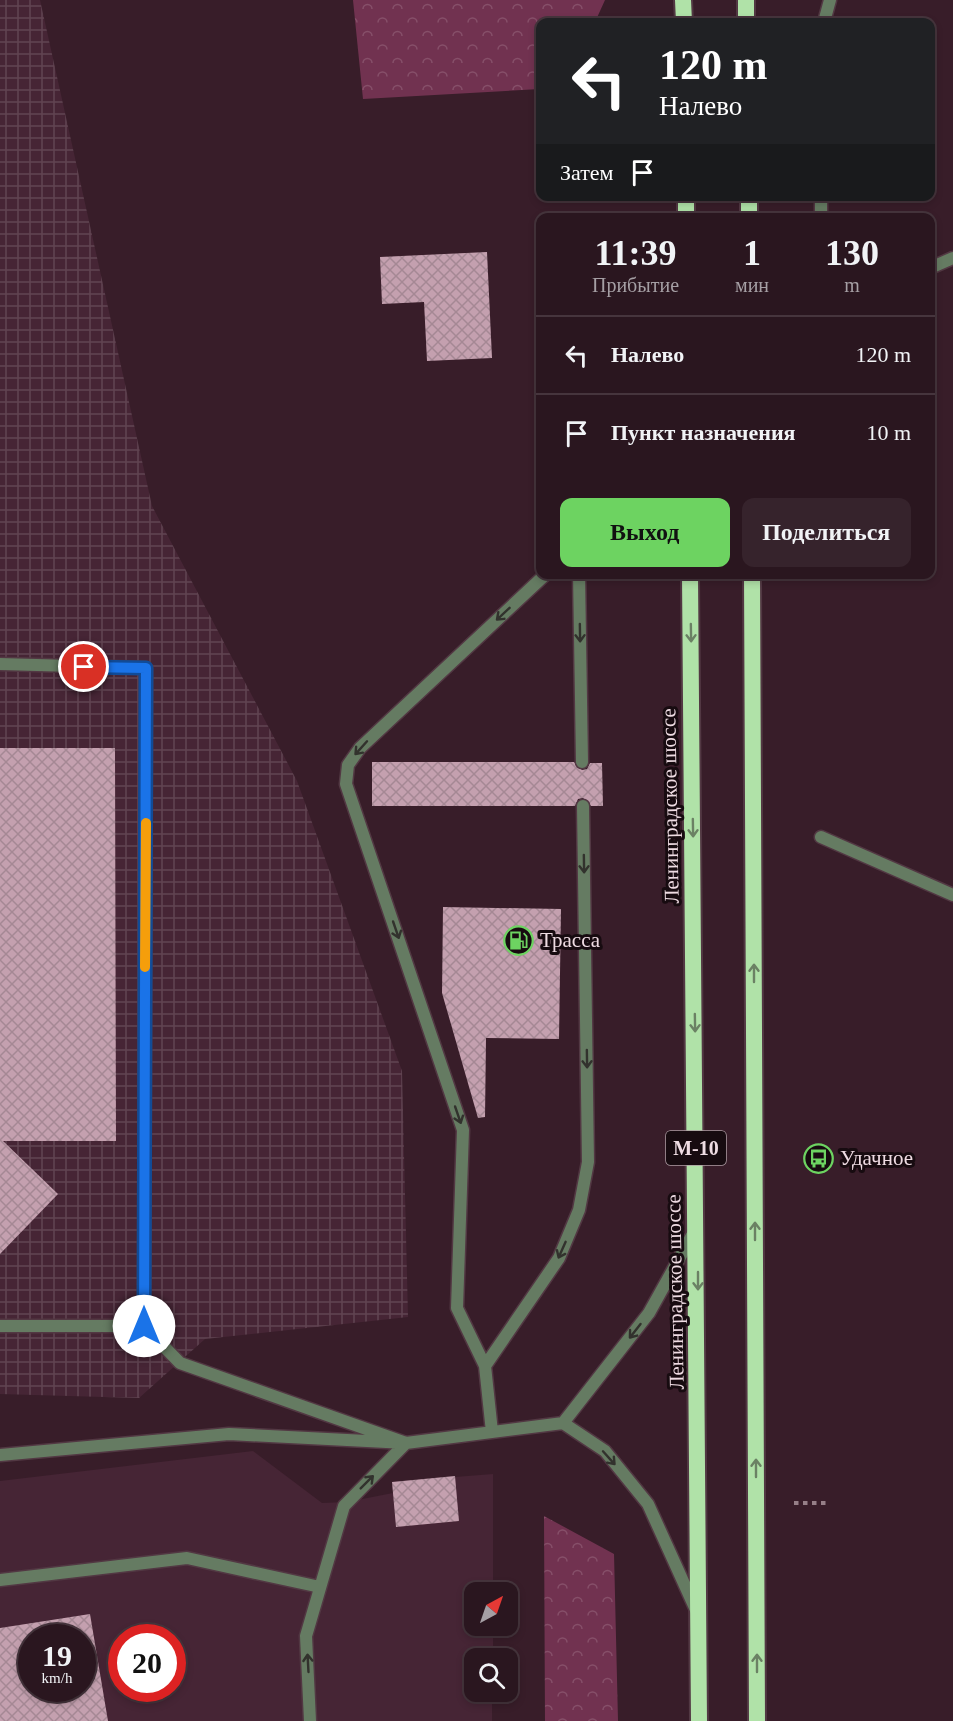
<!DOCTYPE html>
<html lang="ru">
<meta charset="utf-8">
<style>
:root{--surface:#2a161f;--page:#36232c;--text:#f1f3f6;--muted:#a59fa4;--line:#46353d;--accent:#6dd361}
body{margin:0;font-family:"Times New Roman",serif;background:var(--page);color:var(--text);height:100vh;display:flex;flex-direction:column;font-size:22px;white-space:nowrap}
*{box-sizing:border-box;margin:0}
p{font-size:20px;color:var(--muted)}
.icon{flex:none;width:33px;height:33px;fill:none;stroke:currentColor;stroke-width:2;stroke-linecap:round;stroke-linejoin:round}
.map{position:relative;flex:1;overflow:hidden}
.sheet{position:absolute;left:536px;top:213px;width:399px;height:366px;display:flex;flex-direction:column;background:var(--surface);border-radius:12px;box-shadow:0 3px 9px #0003,0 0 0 2px var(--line)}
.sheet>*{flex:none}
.guide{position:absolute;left:536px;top:18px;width:399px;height:183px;border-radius:12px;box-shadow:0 3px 9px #0003,0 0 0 2px var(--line);background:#202124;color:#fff;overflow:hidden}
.needle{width:39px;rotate:40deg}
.tools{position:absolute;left:464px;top:1582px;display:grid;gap:12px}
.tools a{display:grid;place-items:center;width:54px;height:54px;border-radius:12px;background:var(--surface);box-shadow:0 3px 9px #0003,0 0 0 2px var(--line);font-size:30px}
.speed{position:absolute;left:18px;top:1624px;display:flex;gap:12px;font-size:30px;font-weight:700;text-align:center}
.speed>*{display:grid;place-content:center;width:78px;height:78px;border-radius:50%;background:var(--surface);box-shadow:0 3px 9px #0003,0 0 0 2px var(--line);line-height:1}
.speed small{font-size:15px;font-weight:400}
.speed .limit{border:9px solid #d22;background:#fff;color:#111}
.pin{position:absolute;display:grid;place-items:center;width:51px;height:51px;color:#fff;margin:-26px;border:3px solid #fff;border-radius:50%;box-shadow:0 2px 6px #0007}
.me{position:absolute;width:66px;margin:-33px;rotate:0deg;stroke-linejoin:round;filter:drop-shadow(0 0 4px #0008)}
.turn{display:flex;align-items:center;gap:21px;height:126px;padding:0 24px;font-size:27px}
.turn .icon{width:78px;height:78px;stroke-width:2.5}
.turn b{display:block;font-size:42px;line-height:51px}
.then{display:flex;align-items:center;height:57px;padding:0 24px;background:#0003;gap:12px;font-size:22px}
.eta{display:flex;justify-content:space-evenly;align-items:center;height:102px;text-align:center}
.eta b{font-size:36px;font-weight:600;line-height:42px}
.primary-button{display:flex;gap:12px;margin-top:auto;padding:12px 24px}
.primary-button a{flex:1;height:69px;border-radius:12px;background:var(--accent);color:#111;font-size:24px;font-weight:600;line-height:69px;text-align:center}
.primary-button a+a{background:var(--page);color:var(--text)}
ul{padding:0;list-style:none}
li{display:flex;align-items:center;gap:18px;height:78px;padding:0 24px;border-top:2px solid var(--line)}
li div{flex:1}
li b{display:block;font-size:22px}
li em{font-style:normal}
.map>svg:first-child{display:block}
.built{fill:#462535;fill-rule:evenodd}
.industrial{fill:url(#industrial-grid)}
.forest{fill:url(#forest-crowns)}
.building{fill:url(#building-cross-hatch);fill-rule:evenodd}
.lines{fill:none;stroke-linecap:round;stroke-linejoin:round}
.service-casing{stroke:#523843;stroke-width:15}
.trunk-casing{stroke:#523843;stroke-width:20}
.path{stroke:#967f88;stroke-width:4;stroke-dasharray:4.5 4.5;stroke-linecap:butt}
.service{stroke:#657b62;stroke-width:12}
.trunk{stroke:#b0e2a8;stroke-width:16}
.oneway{stroke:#32322d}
.oneway2{stroke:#6b8164}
.route-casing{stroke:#114b97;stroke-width:15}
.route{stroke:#1a73e8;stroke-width:10}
.slow{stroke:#f59e0b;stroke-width:10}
.labels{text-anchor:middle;stroke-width:6;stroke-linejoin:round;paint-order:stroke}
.shield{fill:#170b10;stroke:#ae9da4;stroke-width:1.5}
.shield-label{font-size:20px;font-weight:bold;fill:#efdce3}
.street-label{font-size:21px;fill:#efdce3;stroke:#170b10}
.poi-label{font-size:21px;fill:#efdce3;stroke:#170b10;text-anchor:start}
</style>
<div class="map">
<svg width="953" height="1721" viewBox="0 0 953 1721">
<defs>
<pattern id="industrial-grid" width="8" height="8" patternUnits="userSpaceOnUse" patternTransform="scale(1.5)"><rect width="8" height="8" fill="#462535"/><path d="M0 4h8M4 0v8" fill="none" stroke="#614452"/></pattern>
<pattern id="forest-crowns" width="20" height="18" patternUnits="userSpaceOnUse" patternTransform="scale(1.5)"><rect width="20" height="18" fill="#713250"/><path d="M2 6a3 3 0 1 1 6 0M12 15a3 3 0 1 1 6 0" fill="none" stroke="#864f69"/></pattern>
<pattern id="building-cross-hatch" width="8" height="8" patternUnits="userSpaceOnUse" patternTransform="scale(1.5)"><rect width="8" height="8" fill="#c4a0af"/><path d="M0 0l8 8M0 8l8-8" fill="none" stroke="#a58894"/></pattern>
</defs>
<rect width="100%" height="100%" fill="#381d29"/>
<path class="built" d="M253,1451l69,52 25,-1 46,-9 -1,-11 101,-8v119h-19v33h19v33h-19v33h18v29h-492v-240zM32,1638h50v51h-50zM122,1638h50v51h-50z"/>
<path class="industrial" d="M0,0h40l112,506 145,275 105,290 6,246 -203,22 -66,59 -139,-4z"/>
<path class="forest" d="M353,0h252l-10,22h-55v67l-177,10z
M544,1516l70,38 4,167h-73z"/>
<path class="building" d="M487,252l5,106 -65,3 -3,-59 -42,2 -2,-47z
M0,748h115l1,393h-113l55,53 -58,60z
M372,762h202l8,8 5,-1 3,-6h12l1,43h-12l-8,-8 -5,1 -3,7h-203z
M443,907l118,2 -2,130 -73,-1 -1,79 -7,1 -36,-125z
M455,1476l4,45 -63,6 -4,-45z
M90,1614l18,107h-108v-93zM32,1638h50v51h-50z"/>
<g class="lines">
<defs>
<path id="service" d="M824,22l6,-22
M821,218v-22
M930,268l23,-10
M579,574l3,188
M0,664l146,4 -2,658 36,37 226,80
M821,837l132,58
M0,1326h144
M485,1366l-28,-58 6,-178 -117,-346 2,-19 12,-17 186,-174
M563,1423l86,-110 45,-81
M492,1432l-7,-66 74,-108 20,-48 9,-48 -5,-356
M0,1455l229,-21 177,9 157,-20 42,28 43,53 48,106
M0,1580l187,-22 133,29
M310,1721l-4,-85 38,-130 62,-63"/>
<path id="trunk" d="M683,0l1,22
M746,0v22
M686,196v22
M749,196v22
M690,574l9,1147
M752,574l5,1147"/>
</defs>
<use href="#service" class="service-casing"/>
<use href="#trunk" class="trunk-casing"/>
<path class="path" d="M794,1503h36"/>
<use href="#service" class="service"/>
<use href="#trunk" class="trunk"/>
</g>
<defs><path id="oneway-shaft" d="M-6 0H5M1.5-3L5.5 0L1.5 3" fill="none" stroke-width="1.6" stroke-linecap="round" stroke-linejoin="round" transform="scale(1.5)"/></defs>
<g class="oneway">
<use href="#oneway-shaft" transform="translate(503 614) rotate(137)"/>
<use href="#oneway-shaft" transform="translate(580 633) rotate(89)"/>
<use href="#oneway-shaft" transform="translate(361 748) rotate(132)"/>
<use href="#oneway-shaft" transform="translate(584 864) rotate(89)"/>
<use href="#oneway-shaft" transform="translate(396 930) rotate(71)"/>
<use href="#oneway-shaft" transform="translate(587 1059) rotate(89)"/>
<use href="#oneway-shaft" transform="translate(458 1115) rotate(71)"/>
<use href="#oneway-shaft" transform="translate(562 1250) rotate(114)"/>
<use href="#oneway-shaft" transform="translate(635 1331) rotate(128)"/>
<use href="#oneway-shaft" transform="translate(609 1458) rotate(48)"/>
<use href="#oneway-shaft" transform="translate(367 1482) rotate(-45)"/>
<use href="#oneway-shaft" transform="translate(308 1663) rotate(-93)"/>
</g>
<g class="oneway2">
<use href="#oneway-shaft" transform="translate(691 633) rotate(89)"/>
<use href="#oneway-shaft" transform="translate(693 828) rotate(89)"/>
<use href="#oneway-shaft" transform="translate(754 973) rotate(-90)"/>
<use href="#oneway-shaft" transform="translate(695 1023) rotate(89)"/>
<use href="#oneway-shaft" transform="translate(755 1231) rotate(-90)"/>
<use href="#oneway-shaft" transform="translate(698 1281) rotate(90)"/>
<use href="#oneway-shaft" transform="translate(756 1468) rotate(-90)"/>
<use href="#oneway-shaft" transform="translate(757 1663) rotate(-90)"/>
</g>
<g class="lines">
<defs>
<path id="route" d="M84,667l62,1 -2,658"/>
</defs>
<use href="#route" class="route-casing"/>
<use href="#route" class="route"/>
<path class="slow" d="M145,967l1,-144"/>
</g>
<defs>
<symbol id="fuel-ring" viewBox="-11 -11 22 22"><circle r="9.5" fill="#170b10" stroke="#6dd361" stroke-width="1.5"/><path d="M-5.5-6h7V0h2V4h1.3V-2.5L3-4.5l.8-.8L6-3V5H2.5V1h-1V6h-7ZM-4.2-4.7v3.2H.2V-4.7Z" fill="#6dd361"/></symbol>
<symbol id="bus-ring" viewBox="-11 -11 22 22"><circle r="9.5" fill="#170b10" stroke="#6dd361" stroke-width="1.5"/><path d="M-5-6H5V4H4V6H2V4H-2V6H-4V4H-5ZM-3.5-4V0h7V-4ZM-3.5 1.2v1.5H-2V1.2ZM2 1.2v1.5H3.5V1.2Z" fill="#6dd361"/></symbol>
</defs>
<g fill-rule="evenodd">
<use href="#fuel-ring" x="502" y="924" width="33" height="33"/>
<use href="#bus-ring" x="802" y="1142" width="33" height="33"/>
</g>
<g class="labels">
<rect class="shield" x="666" y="1131" width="60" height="34" rx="4.5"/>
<g class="shield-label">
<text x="696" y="1155">М-10</text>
</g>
<g class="street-label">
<text transform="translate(670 806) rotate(-91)" y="7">Ленинградское шоссе</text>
<text transform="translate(675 1292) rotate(-91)" y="7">Ленинградское шоссе</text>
</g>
<g class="poi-label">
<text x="540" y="947">Трасса</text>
<text x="840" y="1165">Удачное</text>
</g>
</g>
</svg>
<div class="tools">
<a><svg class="needle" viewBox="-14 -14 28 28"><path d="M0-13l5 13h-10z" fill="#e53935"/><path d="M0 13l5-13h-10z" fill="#a59fa4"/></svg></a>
<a><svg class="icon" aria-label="search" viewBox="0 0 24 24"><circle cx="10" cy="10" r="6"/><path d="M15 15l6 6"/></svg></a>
</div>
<div class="speed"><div>19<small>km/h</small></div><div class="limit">20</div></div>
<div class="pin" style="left:84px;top:667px;background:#d93025"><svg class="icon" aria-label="arrive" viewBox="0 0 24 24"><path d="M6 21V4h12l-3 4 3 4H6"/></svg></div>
<svg class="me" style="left:144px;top:1326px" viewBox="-20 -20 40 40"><circle r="19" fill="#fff"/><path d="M0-13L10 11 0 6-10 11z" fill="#1a73e8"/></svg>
<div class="guide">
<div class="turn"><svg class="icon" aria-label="left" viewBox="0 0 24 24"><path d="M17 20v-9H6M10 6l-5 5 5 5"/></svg><div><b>120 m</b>Налево</div></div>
<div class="then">Затем<svg class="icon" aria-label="arrive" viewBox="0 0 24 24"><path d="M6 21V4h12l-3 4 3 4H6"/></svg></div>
</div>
<section class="sheet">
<div class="eta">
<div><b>11:39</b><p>Прибытие</p></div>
<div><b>1</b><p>мин</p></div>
<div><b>130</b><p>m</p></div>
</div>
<ul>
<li><svg class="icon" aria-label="left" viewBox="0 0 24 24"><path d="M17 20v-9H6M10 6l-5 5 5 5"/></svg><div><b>Налево</b></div><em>120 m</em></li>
<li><svg class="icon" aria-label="arrive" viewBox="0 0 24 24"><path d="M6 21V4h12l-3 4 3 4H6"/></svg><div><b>Пункт назначения</b></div><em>10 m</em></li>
</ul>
<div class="primary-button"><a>Выход</a><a>Поделиться</a></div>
</section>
</div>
